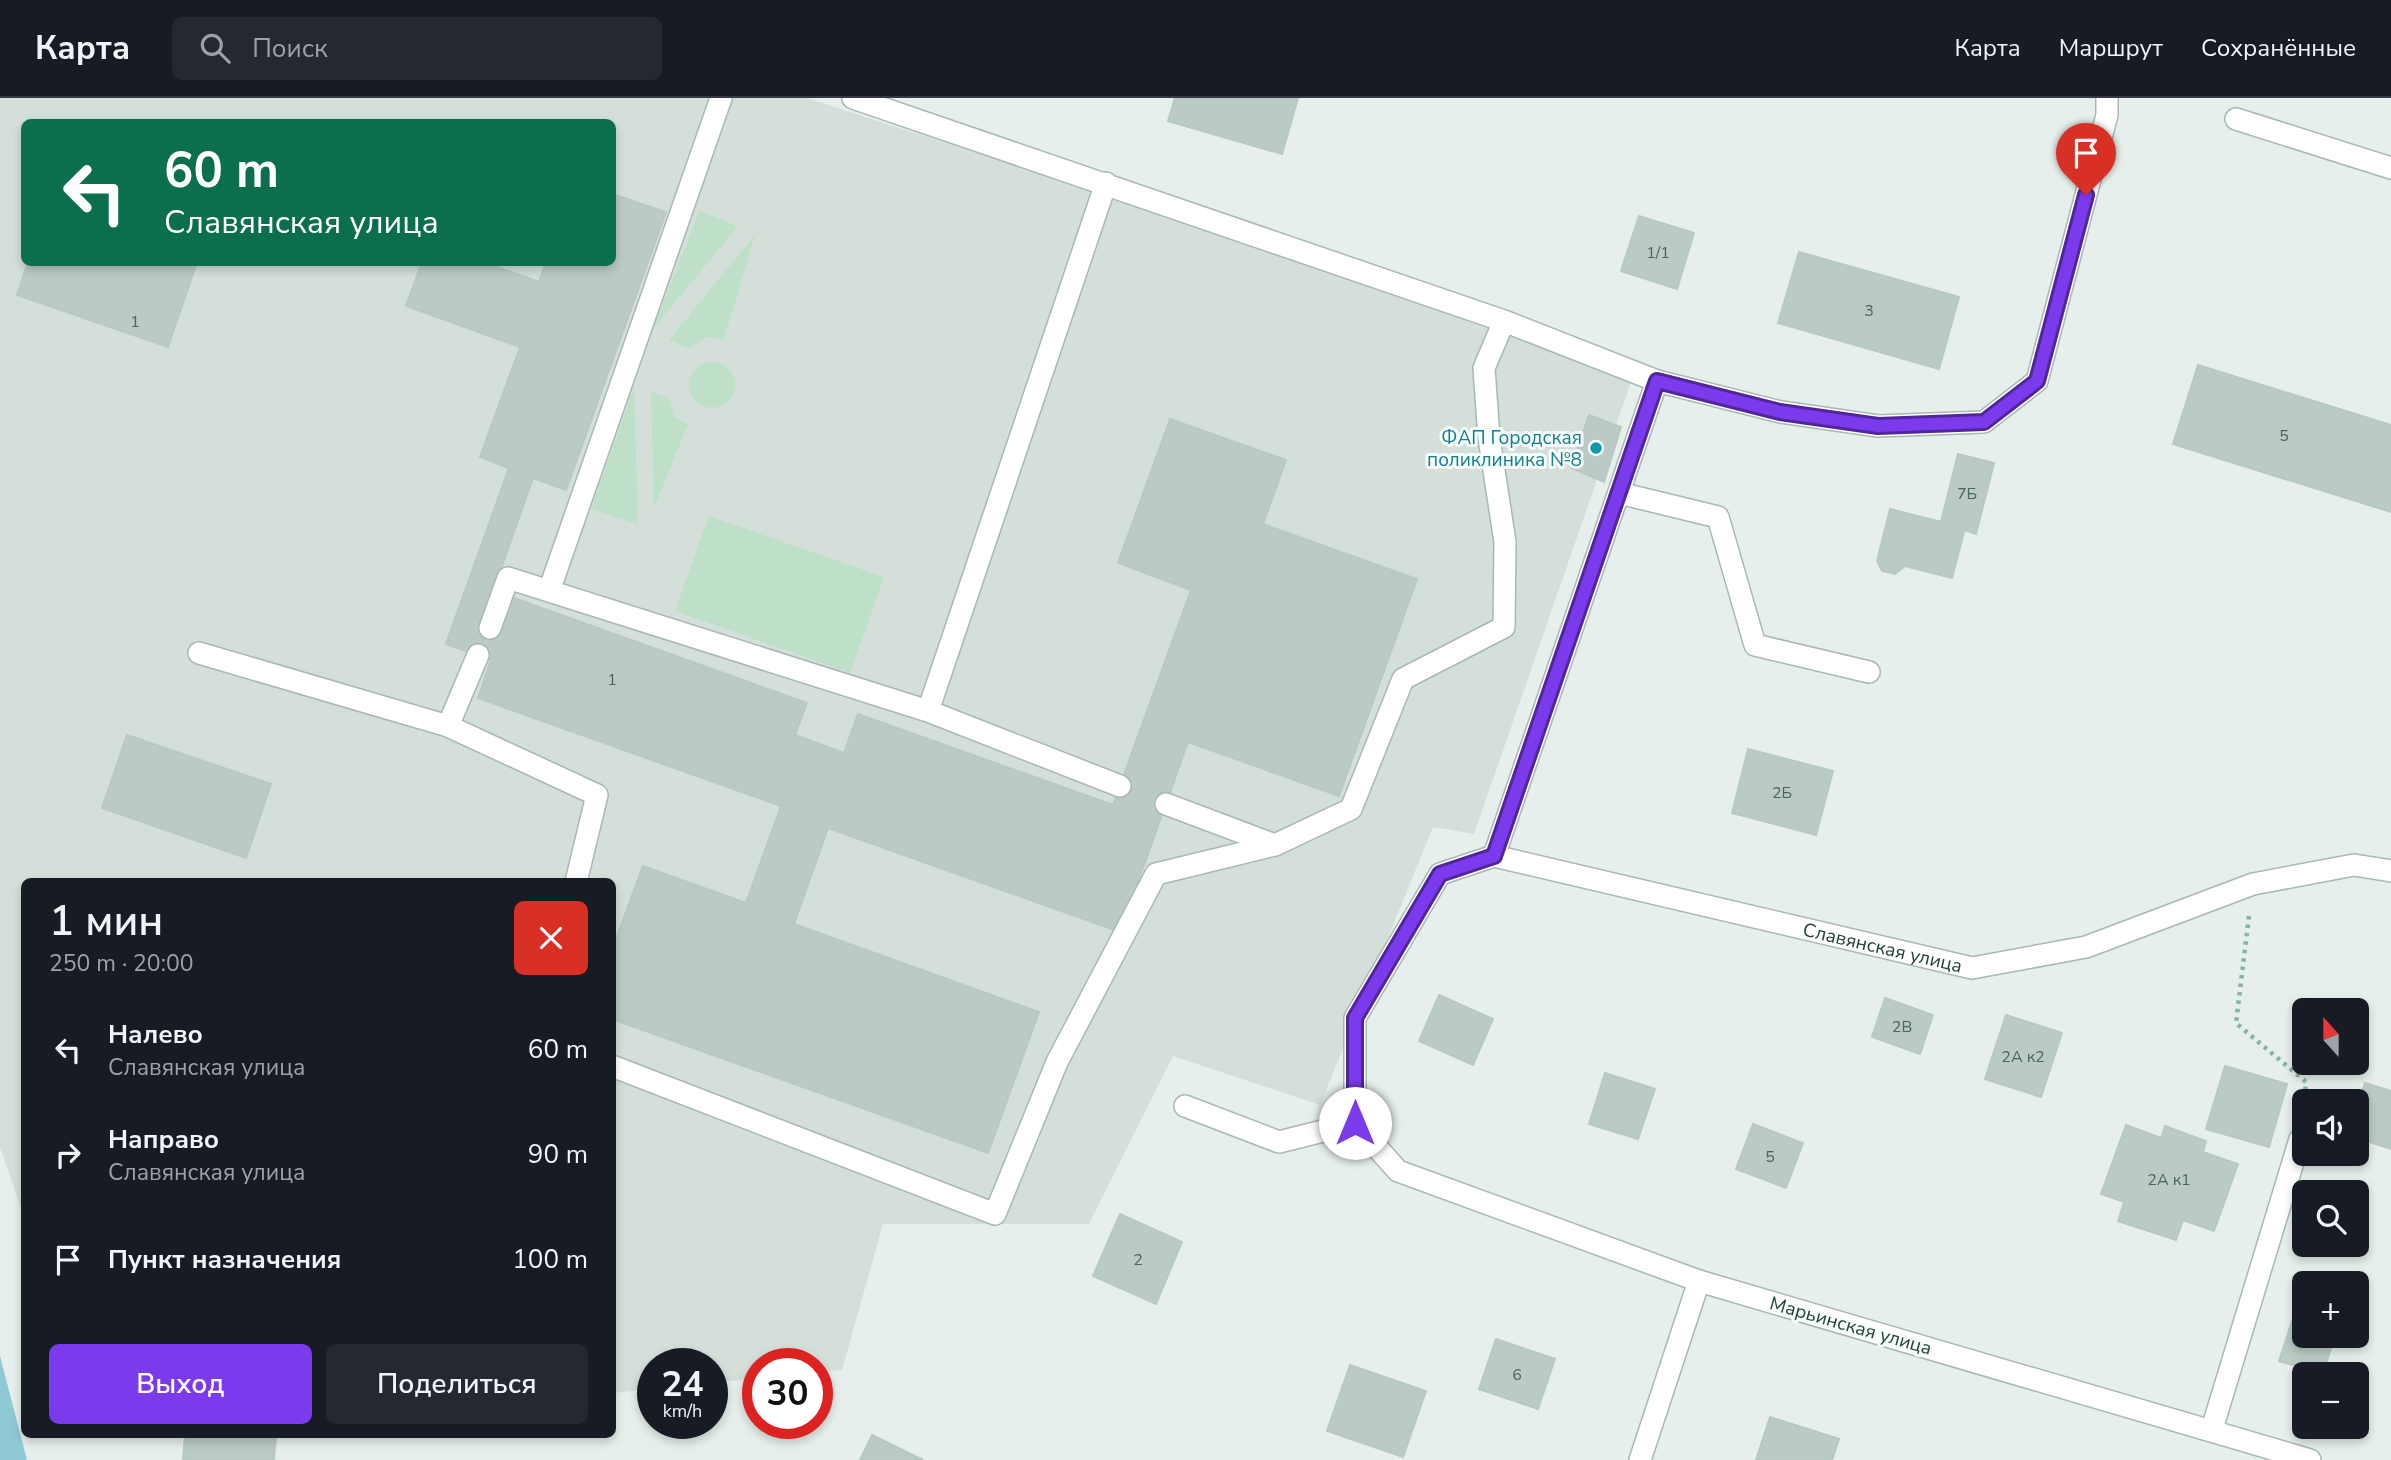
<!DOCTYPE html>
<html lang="ru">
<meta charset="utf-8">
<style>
:root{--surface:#171b24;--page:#242831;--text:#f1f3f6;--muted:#9ea1a6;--line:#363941;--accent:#7c3aed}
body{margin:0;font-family:"Nunito Sans",sans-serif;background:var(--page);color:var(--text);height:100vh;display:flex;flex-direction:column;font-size:26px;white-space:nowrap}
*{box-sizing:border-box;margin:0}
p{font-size:23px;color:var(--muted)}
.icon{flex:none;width:38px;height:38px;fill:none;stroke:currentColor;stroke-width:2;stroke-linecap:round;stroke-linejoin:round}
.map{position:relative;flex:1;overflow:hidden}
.details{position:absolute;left:21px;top:780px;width:595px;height:560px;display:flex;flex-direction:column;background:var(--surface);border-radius:10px;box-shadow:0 4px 10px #0003}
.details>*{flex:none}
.hud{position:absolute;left:21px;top:21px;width:595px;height:147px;border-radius:10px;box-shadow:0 4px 10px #0003;background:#0b6e4f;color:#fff;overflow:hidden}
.needle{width:46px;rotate:339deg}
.tools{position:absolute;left:2292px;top:900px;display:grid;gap:14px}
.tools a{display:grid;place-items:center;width:77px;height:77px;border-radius:10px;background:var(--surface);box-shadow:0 4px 10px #0003;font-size:35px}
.speed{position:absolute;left:637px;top:1250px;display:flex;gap:14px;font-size:35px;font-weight:700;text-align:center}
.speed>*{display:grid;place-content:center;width:91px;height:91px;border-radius:50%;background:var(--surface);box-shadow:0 4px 10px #0003;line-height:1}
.speed small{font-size:18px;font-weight:400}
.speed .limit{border:10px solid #d22;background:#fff;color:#111}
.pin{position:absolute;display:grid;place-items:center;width:60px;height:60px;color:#fff;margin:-72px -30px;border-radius:50% 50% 50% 0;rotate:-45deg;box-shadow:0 0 7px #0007}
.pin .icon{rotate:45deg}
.me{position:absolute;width:77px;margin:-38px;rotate:0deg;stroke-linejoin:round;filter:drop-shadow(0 0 5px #0008)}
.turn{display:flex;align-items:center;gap:24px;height:147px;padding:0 28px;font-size:32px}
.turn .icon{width:91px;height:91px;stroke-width:2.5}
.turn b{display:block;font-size:49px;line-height:60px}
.round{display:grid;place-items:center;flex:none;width:74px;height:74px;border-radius:10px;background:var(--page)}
.headline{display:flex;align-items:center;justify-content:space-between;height:119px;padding:0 28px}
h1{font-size:42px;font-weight:600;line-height:52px}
.action{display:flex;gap:14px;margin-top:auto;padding:14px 28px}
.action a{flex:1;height:80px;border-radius:10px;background:var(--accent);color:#fff;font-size:28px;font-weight:600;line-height:80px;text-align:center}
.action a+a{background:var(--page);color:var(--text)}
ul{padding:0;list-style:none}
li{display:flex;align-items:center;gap:21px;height:105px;padding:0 28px}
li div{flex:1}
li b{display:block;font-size:26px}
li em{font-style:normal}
header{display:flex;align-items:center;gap:42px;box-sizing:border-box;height:98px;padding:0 35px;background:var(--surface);border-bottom:2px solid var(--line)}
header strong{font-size:33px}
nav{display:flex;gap:38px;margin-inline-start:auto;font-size:24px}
.search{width:490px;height:63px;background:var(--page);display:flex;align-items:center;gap:18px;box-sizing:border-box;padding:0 24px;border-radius:10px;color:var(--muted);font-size:26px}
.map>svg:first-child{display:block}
.built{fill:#d4dfda;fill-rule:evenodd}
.green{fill:#bfe0c8}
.water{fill:#8ec9d4}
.building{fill:#bbcac4;stroke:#b8c9c2;stroke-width:2}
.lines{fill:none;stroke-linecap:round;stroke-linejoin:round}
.lane-casing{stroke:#a8b8b2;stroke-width:24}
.street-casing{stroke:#a8b8b2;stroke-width:24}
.path{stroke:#86b3a5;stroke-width:4.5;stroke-dasharray:3.5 5;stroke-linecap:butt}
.lane{stroke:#fff;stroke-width:21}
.street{stroke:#fff;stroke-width:21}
.route-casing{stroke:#51269a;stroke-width:18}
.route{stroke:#7c3aed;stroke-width:12}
.culture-dot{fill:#0f9aa8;stroke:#f7fbf9;stroke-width:2.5}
.labels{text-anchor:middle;stroke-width:6;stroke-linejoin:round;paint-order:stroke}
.number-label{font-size:16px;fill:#4a645c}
.culture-label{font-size:19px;fill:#0d838f;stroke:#f7fbf9;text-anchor:end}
.street-label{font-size:19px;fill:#24423a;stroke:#f7fbf9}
</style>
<header>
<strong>Карта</strong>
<div class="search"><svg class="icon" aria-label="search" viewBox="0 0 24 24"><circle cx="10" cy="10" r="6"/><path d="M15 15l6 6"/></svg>Поиск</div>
<nav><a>Карта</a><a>Маршрут</a><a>Сохранённые</a></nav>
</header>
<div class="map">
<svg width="2391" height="1362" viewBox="0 0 2391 1362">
<rect width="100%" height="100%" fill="#e6efeb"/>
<path class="built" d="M0,0h807l628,203 198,75 -159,458 -41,-7 -113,278 -147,-49 -84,168h-206l-41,146 -25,2v-9h-59v15l-46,5v-20h-59v26l-40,4 -1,-511h-588v335l-24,-70zM24,24h588v140h-588z"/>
<path class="green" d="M699,113l39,15 -85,103z
M755,137l-31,104 -18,-2 -17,12 -20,-9z
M689 287a23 23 0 1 1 46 0a23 23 0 1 1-46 0Z
M634,290l4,136 -47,-15z
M651,294l18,6 5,19 14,7 -34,84z
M709,418l175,61 -34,96 -175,-62z"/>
<path class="water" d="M0,1258l27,104h-27z"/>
<path class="building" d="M1175,0h123l-16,56 -114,-33z
M612,96l54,18 -100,278 -33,-12 -52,147 21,7 12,-34 293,105 -12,32 49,18 14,-39 255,91 78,-215 -73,-27 52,-144 116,41 -23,64 154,55 -78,217 -151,-54 -68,190 -292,-104 -34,96 245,88 -51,141 -376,-134v-69l31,-84 103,37 35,-97 -303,-108 13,-38 -45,-16 63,-176 -29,-11 40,-110 -114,-41 16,-44h62l55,20 7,-20h66z
M1639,118l55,17 -17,56 -56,-18z
M1799,154l160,45 -20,72 -161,-46z
M28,164h169l-29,85 -151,-52z
M2198,267l193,60v87l-218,-68z
M1589,317l32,12 -17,55 -33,-14z
M1958,356l36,9 -18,71 -35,-12z
M1890,411l75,19 -13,50 -47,-12 -10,8 -13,-3 -5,-10z
M127,637l144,49 -25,74 -144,-50z
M1748,651l85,22 -17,64 -84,-22z
M1439,897l54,24 -20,46 -54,-24z
M1885,900l48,17 -13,39 -48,-17z
M2006,917l56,18 -21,64 -56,-18z
M2225,968l62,18 -18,63 -63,-18z
M1605,975l50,16 -17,50 -49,-15z
M2365,985l26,8v58l-34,-11v-29z
M1753,1026l50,19 -17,45 -50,-19z
M2126,1027l35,13 4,-12 41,15 -3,11 35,12 -24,67 -31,-11 -7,20 -58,-19 6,-19 -23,-8z
M1120,1116l62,28 -26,62 -63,-28z
M2301,1196l4,2v39h30l-12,39 -44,-13z
M1496,1241l59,20 -17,50 -59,-20z
M1350,1267l76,26 -23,66 -76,-26z
M1770,1319l69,22 -7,21h-76z
M185,1337h91l-2,25h-91z
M872,1337l51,25h-63z"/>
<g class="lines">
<defs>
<path id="lane" d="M721,0l-172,493 379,120 178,-528
M853,0l651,223 153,60
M2236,21l155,49
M1619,395l99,24 37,128 114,27
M490,530l18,-50 41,13
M199,555l249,73 149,69 -21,87
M928,613l192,75
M448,628l30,-71
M1166,706l109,41
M612,968l383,148 62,-152 99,-188 119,-29 76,-36 52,-130 101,-52 1,-85 -16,-104 -5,-70 20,-47
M1185,1008l94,36 76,-19
M2212,1331l88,-290"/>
<g id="street">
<path d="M1494,758l163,-475 124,31 97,14 106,-4 53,-41 70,-266v-17"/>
<path d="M1640,1362l59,-179"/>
<path id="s1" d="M2310,1362l-611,-179 -301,-110 -43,-48v-105l85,-144 54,-18 478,112 114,-21 167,-63 101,-19 37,6"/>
</g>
</defs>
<use href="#lane" class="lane-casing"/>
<use href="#street" class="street-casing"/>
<path class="path" d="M2249,818l-13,107 70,59 -3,30"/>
<use href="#lane" class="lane"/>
<use href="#street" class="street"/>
</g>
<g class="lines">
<defs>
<path id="route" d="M1355,1025v-105l85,-144 54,-18 163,-475 123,31 98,14 106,-4 53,-41 49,-186"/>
</defs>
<use href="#route" class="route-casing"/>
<use href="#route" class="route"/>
</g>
<circle class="culture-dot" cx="1596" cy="350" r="7"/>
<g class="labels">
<g class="number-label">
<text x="1658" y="160">1/1</text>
<text x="1869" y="218">3</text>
<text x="135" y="229">1</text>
<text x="2284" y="343">5</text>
<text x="1967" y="401">7Б</text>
<text x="612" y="587">1</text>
<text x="1782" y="700">2Б</text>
<text x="1902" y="934">2В</text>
<text x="2023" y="964">2А к2</text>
<text x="1770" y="1064">5</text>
<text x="2169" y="1087">2А к1</text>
<text x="1138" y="1167">2</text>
<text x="1517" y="1282">6</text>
</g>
<g class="culture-label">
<text x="1582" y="346">ФАП Городская<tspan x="1582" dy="22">поликлиника №8</tspan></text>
</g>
<g class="street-label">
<text dy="7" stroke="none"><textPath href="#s1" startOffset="1750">Славянская улица</textPath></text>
<text transform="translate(1851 1227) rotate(16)" y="7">Марьинская улица</text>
</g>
</g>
</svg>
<div class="tools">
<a><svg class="needle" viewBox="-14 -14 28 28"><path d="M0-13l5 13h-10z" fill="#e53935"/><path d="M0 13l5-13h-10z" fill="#9ea1a6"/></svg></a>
<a><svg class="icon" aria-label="sound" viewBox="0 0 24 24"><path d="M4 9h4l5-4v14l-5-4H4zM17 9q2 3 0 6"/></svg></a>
<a><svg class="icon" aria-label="search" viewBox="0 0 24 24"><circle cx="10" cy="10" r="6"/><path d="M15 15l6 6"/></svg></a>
<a>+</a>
<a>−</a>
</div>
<div class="speed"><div>24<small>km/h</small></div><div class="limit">30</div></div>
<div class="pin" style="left:2086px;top:97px;background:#d93025"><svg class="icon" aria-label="arrive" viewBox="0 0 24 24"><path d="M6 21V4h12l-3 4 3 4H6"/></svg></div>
<svg class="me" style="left:1355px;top:1025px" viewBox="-20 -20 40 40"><circle r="19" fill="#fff"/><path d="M0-13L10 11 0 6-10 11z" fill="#7c3aed"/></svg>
<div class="hud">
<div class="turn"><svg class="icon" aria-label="left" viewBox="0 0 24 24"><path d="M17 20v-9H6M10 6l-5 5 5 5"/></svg><div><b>60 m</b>Славянская улица</div></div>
</div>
<section class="details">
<div class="headline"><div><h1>1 мин</h1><p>250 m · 20:00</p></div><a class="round" style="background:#d93025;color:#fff"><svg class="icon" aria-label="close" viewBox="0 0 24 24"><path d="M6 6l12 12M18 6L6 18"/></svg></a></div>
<ul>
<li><svg class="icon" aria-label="left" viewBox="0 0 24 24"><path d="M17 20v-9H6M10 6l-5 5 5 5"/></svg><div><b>Налево</b><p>Славянская улица</p></div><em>60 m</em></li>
<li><svg class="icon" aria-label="right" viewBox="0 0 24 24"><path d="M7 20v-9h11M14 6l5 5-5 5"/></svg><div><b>Направо</b><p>Славянская улица</p></div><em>90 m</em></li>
<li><svg class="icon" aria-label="arrive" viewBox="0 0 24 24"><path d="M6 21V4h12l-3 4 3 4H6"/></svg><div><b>Пункт назначения</b></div><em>100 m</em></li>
</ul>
<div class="action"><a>Выход</a><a>Поделиться</a></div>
</section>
</div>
